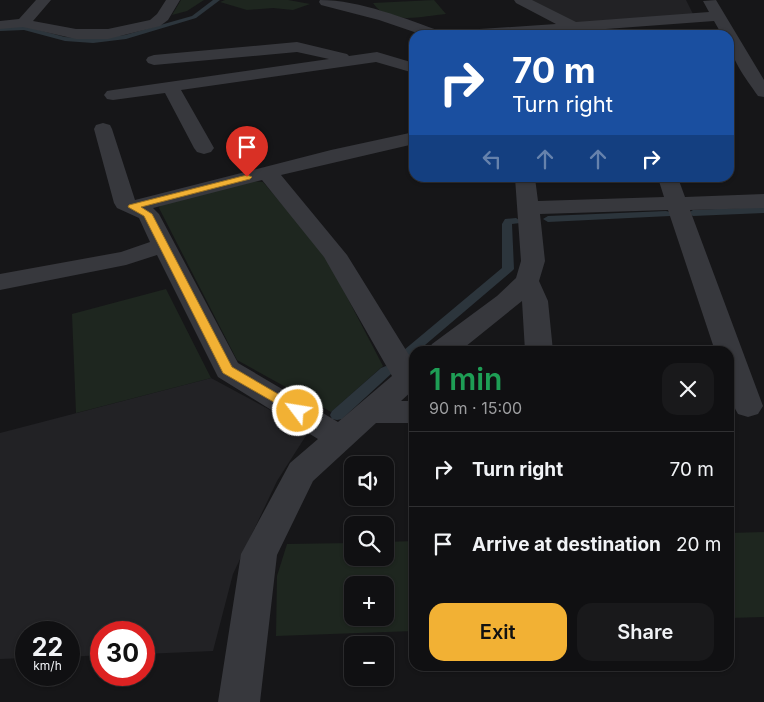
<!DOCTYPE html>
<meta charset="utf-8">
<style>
:root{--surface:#101012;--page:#19191b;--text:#f1f3f6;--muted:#9c9d9f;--line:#303032;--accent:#f2b134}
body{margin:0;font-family:Inter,sans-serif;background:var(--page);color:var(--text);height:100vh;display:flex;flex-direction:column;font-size:19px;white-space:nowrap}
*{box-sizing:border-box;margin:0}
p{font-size:16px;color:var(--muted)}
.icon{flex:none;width:28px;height:28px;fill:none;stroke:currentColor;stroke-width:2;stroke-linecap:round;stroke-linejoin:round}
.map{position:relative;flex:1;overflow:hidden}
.side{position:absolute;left:409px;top:346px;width:325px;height:325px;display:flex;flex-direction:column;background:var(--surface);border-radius:15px;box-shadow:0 1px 4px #0004,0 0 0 1px var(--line)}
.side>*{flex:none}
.top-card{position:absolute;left:409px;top:30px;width:325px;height:152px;border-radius:15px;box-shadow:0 1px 4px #0004,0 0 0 1px var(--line);background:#1a4fa0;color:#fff;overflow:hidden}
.buttons{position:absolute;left:344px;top:456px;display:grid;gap:10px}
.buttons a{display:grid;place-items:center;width:50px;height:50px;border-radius:10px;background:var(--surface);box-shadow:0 1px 4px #0004,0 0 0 1px var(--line);font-size:25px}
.speed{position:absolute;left:15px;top:621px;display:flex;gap:10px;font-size:25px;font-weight:700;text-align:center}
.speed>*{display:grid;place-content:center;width:65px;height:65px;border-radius:50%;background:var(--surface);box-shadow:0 1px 4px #0004,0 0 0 1px var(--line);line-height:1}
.speed small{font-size:12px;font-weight:400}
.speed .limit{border:8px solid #d22;background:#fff;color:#111}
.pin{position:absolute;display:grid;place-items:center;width:42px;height:42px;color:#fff;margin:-51px -21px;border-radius:50% 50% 50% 0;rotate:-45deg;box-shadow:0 0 5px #0007}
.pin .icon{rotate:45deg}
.me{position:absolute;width:55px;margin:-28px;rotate:301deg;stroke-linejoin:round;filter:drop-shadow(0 0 4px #0008)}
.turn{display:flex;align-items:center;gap:18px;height:105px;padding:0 20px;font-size:22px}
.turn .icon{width:65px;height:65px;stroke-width:2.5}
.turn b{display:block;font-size:35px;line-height:42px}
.lanes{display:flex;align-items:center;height:48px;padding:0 20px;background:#0003;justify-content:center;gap:25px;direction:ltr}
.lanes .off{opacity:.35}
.round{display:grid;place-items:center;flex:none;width:52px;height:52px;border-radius:15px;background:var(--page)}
.summary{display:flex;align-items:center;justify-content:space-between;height:85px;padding:0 20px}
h1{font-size:30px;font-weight:600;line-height:38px;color:#1e9e55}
.action{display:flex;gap:10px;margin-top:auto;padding:10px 20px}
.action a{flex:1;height:58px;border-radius:15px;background:var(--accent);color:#111;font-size:20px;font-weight:600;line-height:58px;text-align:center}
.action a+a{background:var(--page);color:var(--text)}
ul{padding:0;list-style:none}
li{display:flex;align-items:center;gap:15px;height:75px;padding:0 20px;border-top:1px solid var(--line)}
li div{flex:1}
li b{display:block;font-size:19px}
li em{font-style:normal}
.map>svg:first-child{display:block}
.built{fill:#222225}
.green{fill:#1e261f;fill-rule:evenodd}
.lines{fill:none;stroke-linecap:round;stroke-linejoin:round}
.stream{fill:#2c353c;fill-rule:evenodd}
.minor{fill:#37383d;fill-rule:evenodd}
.route{fill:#f2b134;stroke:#9d7322}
</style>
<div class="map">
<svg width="764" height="702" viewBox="0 0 764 702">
<rect width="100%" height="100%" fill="#161618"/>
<path class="built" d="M529,0h157l8,16 -121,7z
M211,378l98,53 -32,50 -44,93 -20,77 -69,3v-22h-43v23l-32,2v-25h-43v26l-26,1v-226z"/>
<path class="green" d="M181,0h23l-17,11 -15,4z
M225,0h63l22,4 -17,6 -20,-2 -26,2 -27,-8z
M434,0l12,14c-24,2 -58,12 -73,-11z
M251,181l12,1 61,71 59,113 -52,46 -94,-52 -78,-152 2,-4z
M166,289l45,89 -135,35 -4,-99z
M764,532v85l-35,1v-85z
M414,541v90l-138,5 1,-60 10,-32 65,-1v15h33v-16zM352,585h33v33h-33z"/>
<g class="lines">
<path class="stream" d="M213,0h7l-24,18 -70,21 -33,4 -28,-2 -41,-11 -24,1v-4l24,-1 41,11 28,2 32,-4 67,-19z
M764,207v6l-71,3 -5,-3 5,-3z
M666,211l4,1v4l-122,6 -5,-3 5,-3z
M516,218l5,3 -1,2 -8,1 2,45 -2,2 -94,80h-4l-2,5h-8l-2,-3 2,-3 98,-82v-44l3,-5z
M386,366l5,2 1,3 -1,3 -49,45 -5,1 -5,-1 -2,-4 2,-4 49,-43z"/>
<path class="minor" d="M36,0h15l-18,21 43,8h32l42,-9 7,-6 9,-14h14l-12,20 -8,6 -52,13h-32l-53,-12 -23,2v-8l19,-2z
M320,0c40,0 86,19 123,32l3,3h-23l-44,-15 -58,-15 -2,-3z
M514,0h18l44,22 133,-10 -6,-11 13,-1 48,80v17l-6,-1c-13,-19 -29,-38 -29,-61h-7l-8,-14 -189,14h-69l3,-3 5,-2 92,-6 -40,-21z
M297,42l50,12 2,2 28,-4 37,11v10l-38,-11 -195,28 33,58 -3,4 -7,2 -7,-2 -3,-4 -29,-55 -52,7 -6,-1 -3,-4 3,-4 6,-1 216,-31 -32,-7 -143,13 -6,-2 -2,-3 2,-3 6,-2z
M103,123l7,2 2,4 23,71 196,-50 83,-18v12l-133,31 66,80 67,108v26l-13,12h13v22h-38l-63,58 -36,74 -17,147h-42l23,-148 49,-91 28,-24 -100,-62 -61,-122 -31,10 -126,25v-16l121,-22 29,-10 -11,-24 -22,-10 -3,-5 -20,-74 2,-4zM262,180l62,77 68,119 -54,46 -100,-59 -79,-149 -6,-6z
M515,178h20l3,23 126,-4 -6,-19h20l7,19 79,-3v14l-74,2 73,196 -5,8 -10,3 -10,-3c-12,-20 -9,-41 -9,-63h-14l-47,-141 -128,4 5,47 -6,20 9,20 5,50h-28l-3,-50 -62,50h-32l4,-7 65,-48 19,-18 5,-17z"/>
</g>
<path class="route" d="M247,175l5,2 -2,2 -109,28 11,7 80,153 70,41 2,3 -2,4 -4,1 -75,-43 -79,-157 -16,-9 1,-2z"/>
</svg>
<div class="buttons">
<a><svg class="icon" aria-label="sound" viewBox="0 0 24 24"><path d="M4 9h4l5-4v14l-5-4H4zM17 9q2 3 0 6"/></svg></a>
<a><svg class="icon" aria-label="search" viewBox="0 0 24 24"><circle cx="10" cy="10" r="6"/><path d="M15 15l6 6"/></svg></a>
<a>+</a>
<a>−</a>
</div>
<div class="speed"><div>22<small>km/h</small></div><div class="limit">30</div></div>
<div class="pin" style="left:247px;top:177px;background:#d93025"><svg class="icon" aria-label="arrive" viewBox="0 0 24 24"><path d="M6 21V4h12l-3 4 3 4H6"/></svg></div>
<svg class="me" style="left:298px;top:411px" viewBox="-20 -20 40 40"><circle r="17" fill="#f2b134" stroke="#fff" stroke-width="3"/><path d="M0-11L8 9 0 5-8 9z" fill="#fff"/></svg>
<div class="top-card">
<div class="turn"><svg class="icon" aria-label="right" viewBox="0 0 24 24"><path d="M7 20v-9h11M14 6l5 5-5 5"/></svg><div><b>70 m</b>Turn right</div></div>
<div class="lanes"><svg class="icon off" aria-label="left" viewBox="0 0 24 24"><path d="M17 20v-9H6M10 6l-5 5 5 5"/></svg><svg class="icon off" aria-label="ahead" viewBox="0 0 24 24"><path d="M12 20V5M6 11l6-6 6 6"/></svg><svg class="icon off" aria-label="ahead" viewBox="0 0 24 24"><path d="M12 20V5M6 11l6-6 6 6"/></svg><svg class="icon" aria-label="right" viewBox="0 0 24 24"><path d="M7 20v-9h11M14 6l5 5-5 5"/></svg></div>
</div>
<section class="side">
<div class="summary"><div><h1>1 min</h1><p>90 m · 15:00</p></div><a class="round"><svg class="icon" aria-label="close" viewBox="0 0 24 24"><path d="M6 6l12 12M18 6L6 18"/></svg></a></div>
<ul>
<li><svg class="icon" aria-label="right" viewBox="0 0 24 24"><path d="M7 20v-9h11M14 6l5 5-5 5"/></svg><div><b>Turn right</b></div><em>70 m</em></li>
<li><svg class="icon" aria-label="arrive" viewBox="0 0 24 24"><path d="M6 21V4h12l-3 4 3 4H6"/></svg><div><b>Arrive at destination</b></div><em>20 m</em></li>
</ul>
<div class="action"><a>Exit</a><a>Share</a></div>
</section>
</div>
